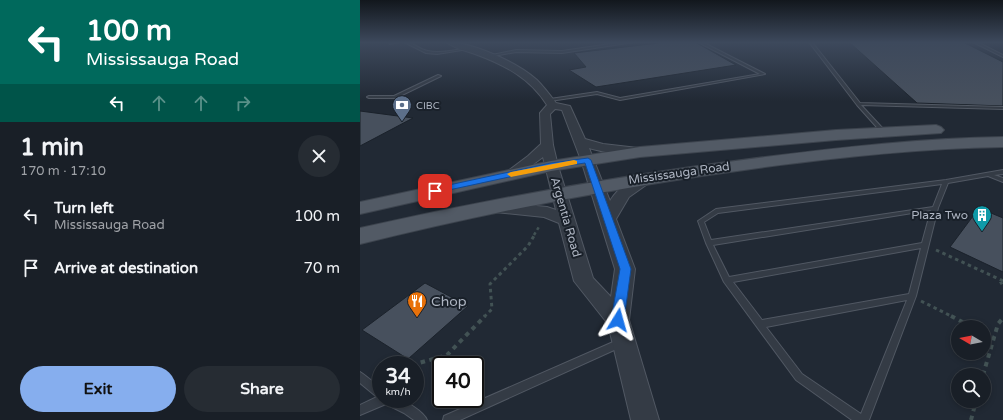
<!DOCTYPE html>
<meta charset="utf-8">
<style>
:root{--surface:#191f27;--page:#262c33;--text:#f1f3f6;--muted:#9fa2a7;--line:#373d44;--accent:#86aeee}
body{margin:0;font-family:"Varela Round",sans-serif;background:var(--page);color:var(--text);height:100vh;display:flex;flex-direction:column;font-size:15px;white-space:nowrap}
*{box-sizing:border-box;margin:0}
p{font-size:13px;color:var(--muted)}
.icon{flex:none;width:22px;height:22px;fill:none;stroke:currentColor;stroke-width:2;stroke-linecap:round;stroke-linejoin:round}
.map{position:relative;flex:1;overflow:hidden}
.drawer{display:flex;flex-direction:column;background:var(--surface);width:360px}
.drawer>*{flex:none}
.banner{background:#00695c;color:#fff;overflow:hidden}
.needle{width:26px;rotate:280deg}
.controls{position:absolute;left:591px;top:320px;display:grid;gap:8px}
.controls a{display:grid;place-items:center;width:40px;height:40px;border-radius:50%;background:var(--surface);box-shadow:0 2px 6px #0003,0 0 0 1px var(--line);font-size:20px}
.speed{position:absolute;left:12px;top:356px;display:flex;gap:8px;font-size:20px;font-weight:700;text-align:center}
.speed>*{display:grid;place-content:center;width:52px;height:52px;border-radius:50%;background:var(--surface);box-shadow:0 2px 6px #0003,0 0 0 1px var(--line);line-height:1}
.speed small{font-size:10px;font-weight:400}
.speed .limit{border:2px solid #111;border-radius:6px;background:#fff;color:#111}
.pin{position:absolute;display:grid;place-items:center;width:34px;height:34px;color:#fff;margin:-17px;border-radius:8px;box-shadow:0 2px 6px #0006}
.me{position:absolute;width:44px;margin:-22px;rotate:8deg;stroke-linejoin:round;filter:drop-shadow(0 0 3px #0008)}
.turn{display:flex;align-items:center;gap:14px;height:84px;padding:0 20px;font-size:18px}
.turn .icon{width:52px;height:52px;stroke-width:2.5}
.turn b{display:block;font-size:28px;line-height:34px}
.lanes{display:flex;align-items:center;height:38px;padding:0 20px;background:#0003;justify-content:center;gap:20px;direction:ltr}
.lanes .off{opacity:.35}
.round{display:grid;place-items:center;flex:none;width:42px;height:42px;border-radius:21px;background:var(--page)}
.overview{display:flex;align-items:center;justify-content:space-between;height:68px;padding:0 20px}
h1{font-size:24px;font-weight:700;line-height:30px}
.action{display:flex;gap:8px;margin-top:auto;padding:8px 20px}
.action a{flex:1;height:46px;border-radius:24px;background:var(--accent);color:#111;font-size:16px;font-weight:700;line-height:46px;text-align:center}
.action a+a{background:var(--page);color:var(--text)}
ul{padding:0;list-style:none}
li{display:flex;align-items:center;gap:12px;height:52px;padding:0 20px}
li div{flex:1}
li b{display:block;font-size:15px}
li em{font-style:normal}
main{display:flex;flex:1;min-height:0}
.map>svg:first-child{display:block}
.building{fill:#47505d;stroke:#1b222b}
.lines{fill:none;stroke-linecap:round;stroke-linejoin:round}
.service-casing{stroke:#515863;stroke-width:2}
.tertiary-casing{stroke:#515863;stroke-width:2}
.primary-casing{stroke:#3d444e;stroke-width:2}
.path-far2{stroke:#425254;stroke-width:2.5;stroke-dasharray:3 3;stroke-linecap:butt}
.path-far1{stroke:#425254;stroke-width:3;stroke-dasharray:3.5 3.5;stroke-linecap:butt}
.path{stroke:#425254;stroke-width:4;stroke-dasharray:4.5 4.5;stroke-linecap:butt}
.service{fill:#343b45;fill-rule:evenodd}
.tertiary{fill:#343b45;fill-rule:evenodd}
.primary{fill:#525a65;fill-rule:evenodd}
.route{fill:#1a73e8;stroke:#114b97}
.slow{fill:#f59e0b}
.labels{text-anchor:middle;stroke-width:4;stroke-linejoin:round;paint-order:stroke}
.far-poi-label{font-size:10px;fill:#aeb5c2;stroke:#192029;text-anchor:start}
.street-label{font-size:12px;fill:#aeb5c2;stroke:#192029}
.poi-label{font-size:12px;fill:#aeb5c2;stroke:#192029;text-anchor:end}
.near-poi-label{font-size:14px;fill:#aeb5c2;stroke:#192029;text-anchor:start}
</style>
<main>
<section class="drawer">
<div class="banner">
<div class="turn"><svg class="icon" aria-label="left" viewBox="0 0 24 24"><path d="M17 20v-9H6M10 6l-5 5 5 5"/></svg><div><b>100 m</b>Mississauga Road</div></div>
<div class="lanes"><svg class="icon" aria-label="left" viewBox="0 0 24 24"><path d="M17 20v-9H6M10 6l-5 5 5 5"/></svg><svg class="icon off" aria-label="ahead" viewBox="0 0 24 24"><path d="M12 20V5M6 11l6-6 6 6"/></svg><svg class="icon off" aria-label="ahead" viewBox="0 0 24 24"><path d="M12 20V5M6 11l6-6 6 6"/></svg><svg class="icon off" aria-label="right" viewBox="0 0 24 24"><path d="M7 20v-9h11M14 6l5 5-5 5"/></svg></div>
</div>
<div class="overview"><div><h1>1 min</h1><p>170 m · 17:10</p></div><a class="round"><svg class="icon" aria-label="close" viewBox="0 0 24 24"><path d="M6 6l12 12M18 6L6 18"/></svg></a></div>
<ul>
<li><svg class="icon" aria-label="left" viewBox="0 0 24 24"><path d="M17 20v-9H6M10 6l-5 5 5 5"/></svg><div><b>Turn left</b><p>Mississauga Road</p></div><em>100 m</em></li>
<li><svg class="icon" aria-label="arrive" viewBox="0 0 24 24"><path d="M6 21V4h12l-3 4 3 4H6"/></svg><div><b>Arrive at destination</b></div><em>70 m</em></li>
</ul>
<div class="action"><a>Exit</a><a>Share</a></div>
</section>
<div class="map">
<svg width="643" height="420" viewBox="0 0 643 420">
<rect width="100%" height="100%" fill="#212934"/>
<path class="building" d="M307,42h28l41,23 -140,22 -27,-17 17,-3 -12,-14z
M489,42h114l40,20v44l-86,-3z
M0,111l53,7 -53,28z
M619,208l24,10v54l-53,-25z
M65,283l43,23 -60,53 -46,-29z"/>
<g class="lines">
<defs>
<path id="service" d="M29,42h10l-9,2z
M44,42c9,0 16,8 24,9 13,3 27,-1 39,-3l1,1 -31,5 -11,-1z
M264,42h10l-72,11 -46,-1 -28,5 -1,-1 29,-6 46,1z
M338,42h4l63,32 -145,26 -23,-6 -47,7 -2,-1 2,-1 47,-7 23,6 140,-24z
M449,42h3l48,61 143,4v2l-142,-4 25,27 -2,1h-2l-25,-28z
M613,42h4l26,13v2z
M78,75l3,1 -45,22h-27l-2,-1 2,-1h25z
M643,170v4l-9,1 9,3v4l-15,-6 -40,7 -10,25 -22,88 -47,124h-17l-56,-40 -72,-98 -18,-39 -8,-22 18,-12 230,-29zM582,184l-9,23 -222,33 -7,-18 14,-9zM571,210l-9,33 -193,34 -16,-32zM561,248l-12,46 -147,26 -29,-38zM547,300l-46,114 -59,-40 -36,-47z
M260,339l3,1 1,3 -1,3 -163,74h-17l1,-4z
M0,372l3,2 18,14v11c5,0 12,-1 17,0 8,2 26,13 29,21h-13l-10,-7 -18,-9 -26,11v-10l17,-8 -17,-14z"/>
<path id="tertiary" d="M86,42c26,0 71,20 91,38 7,7 13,15 19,23l14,3 15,33 18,5 35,4 6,4c-5,8 -45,-1 -55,-4l21,53c8,-13 27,-30 44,-26l2,3 -27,19 -13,22 19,50 -6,51 30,100h-28l-23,-96 -34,-43 -15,-58 -15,-6 -49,-5 -6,-2 -2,-3 2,-3 6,-2 52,5 9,3 -13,-53 -27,20h-10l-2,-3 24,-18 13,-12 -1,-31 7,-8c-17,-27 -42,-40 -72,-51 -9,-3 -21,-6 -29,-12zM195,109l7,1 19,50 34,109 -4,28 -18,-19 -35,-112 -5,-21 -3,-31z"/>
<path id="primary" d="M576,125l5,2 3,3 -3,3 -105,7 -196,17 -89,14 -191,43v-12l191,-41 89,-14 196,-17z
M643,137v10c-80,1 -159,10 -238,20 -137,18 -271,44 -405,77v-16c134,-30 269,-54 405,-71 79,-10 158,-19 238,-20z"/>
</defs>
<use href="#service" class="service-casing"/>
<use href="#tertiary" class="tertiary-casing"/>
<use href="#primary" class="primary-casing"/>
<path class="path-far2" d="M174,235l6,-10"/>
<path class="path-far1" d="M576,250l63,29
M643,281l-4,-2 4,7
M561,301l32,16
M124,317l8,-8 -2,-25 38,-38 7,-12"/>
<path class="path" d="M591,316l21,11
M624,333l10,5
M52,365l35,-10 38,-39
M623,375l15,-51 5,-6
M611,420l5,-19"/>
<use href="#service" class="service"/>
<use href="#tertiary" class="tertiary"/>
<use href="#primary" class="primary"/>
</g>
<linearGradient id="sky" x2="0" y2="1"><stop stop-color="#12171d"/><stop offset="0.42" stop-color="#3d495c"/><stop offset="1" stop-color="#3d495c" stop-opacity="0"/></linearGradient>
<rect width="643" height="101" fill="url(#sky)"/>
<path class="route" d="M228,158l3,2 40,109 -7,51 -2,3 -4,2 -5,-2 -2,-3 9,-51 -35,-106 -34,5 -116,25 -4,-2 4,-3 116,-25z"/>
<path class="slow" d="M214,160l3,1v3l-66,13 -4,-3 4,-2z"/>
<defs>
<symbol id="bank-pin" viewBox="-11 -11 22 30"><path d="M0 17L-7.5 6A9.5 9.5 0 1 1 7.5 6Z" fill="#5c6f8a" stroke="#192029"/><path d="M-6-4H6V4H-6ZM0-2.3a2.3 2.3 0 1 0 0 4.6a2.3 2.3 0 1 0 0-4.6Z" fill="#fff"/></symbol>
<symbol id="building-pin" viewBox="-11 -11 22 30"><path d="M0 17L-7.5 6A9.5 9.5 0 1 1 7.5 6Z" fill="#0f9aa8" stroke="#192029"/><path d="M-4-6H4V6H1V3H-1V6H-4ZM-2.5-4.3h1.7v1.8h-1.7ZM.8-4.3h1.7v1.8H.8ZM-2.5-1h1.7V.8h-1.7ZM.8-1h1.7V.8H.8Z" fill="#fff"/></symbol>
<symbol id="restaurant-pin" viewBox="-11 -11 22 30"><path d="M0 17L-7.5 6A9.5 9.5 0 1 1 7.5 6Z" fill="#e8710a" stroke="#192029"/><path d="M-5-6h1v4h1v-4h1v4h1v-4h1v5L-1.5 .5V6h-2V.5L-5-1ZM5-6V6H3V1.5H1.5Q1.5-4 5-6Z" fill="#fff"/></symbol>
</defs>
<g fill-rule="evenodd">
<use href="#bank-pin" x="31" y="94" width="22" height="30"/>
<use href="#building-pin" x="611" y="204" width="22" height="30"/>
<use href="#restaurant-pin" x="46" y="290" width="22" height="30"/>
</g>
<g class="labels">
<g class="far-poi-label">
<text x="56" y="109">CIBC</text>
</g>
<g class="street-label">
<text transform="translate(319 173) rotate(-8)" y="4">Mississauga Road</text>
<text transform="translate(206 217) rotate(74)" y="4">Argentia Road</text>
</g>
<g class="poi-label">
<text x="608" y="219">Plaza Two</text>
</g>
<g class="near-poi-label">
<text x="71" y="306">Chop</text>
</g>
</g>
</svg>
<div class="controls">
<a><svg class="needle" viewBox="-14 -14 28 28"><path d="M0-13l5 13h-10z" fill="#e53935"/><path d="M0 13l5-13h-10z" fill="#9fa2a7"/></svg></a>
<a><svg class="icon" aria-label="search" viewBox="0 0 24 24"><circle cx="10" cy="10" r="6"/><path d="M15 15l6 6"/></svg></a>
</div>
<div class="speed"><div>34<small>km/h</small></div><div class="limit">40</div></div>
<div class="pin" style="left:75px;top:191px;background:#d93025"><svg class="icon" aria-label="arrive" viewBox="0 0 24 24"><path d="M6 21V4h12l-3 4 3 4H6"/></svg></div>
<svg class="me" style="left:258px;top:320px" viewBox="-20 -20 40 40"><path d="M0-17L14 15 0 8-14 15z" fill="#1a73e8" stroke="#fff" stroke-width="4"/></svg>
</div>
</main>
